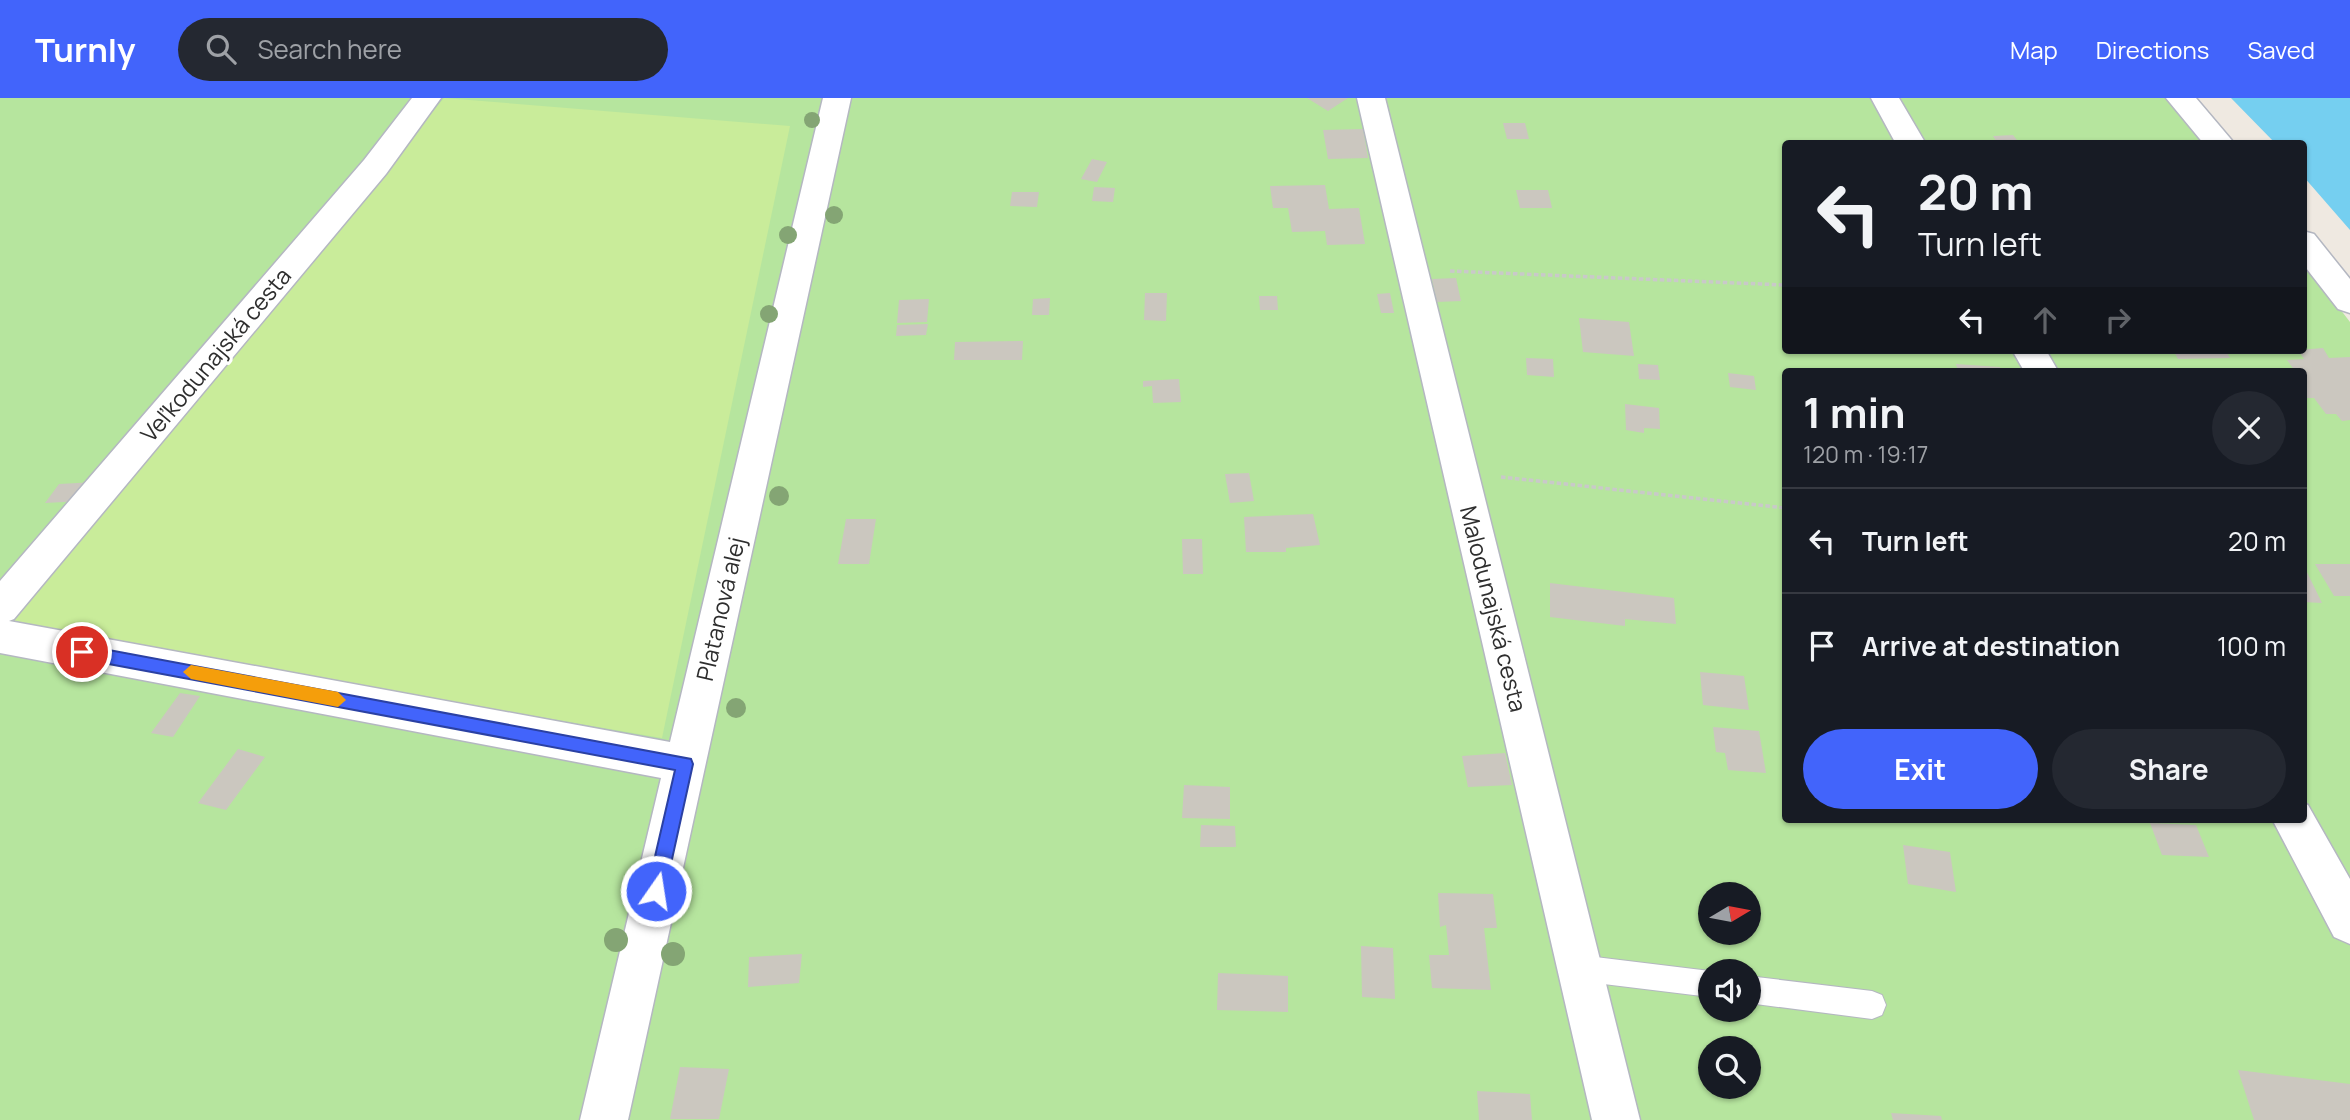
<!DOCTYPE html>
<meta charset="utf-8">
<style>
:root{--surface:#171b24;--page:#242831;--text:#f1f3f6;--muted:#9ea1a6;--line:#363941;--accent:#4264fb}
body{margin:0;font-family:Manrope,sans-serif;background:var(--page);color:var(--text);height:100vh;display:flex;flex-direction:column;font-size:26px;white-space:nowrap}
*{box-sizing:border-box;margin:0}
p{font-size:23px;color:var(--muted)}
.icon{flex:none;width:38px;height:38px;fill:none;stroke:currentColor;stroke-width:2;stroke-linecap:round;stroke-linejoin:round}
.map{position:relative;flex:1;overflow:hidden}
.details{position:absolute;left:1782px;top:270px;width:525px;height:455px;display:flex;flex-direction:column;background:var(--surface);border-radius:7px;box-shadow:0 2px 5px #0004}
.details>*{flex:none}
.hud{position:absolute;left:1782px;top:42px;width:525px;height:214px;border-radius:7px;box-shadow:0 2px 5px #0004;background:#171b24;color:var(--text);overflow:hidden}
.needle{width:46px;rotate:80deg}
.controls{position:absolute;left:1698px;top:784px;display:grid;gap:14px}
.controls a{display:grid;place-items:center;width:63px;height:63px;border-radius:50%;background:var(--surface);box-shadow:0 2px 5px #0004;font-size:35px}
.pin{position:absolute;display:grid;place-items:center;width:60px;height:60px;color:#fff;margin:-30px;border:4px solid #fff;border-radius:50%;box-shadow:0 2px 7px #0007}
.me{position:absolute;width:77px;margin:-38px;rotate:13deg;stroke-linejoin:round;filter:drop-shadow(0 0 5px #0008)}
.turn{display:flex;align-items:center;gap:24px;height:147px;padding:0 21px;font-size:32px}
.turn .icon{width:91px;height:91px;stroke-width:2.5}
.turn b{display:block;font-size:49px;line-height:60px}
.lanes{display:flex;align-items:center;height:66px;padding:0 21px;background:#0003;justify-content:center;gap:35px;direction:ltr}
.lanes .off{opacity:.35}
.round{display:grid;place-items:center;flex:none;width:74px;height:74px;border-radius:37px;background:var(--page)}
.overview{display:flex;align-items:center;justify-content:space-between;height:119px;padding:0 21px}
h1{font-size:42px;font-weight:700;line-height:52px}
.cta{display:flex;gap:14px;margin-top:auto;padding:14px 21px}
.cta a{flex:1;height:80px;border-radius:42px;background:var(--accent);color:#fff;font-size:28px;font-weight:700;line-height:80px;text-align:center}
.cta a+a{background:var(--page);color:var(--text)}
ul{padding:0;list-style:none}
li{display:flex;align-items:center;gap:21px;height:105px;padding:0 21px;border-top:2px solid var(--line)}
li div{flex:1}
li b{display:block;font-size:26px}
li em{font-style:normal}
header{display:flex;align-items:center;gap:42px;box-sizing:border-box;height:98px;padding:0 35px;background:var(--accent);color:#fff}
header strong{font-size:33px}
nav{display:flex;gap:38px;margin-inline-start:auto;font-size:24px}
.search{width:490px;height:63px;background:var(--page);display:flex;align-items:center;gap:18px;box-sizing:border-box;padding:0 24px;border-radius:38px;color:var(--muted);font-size:26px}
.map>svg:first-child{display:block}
.green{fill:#b6e59e;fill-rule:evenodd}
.pitch{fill:#c9ec9a}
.water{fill:#75cff0}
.building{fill:#cbc7bf}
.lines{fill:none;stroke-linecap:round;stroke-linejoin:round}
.service-casing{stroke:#b4b7c1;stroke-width:2}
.minor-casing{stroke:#b4b7c1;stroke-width:3}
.path{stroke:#c9c9c9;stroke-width:3.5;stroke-dasharray:4.5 2.5;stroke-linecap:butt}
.service{fill:#fff;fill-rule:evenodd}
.minor{fill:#fff;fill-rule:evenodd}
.tree{fill:#84a574}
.route{fill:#4264fb;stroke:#2b41a3;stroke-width:2}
.slow{fill:#f59e0b}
.labels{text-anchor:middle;stroke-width:6;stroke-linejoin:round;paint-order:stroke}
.street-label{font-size:23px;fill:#2e2e2e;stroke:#fff}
</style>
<header>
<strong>Turnly</strong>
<div class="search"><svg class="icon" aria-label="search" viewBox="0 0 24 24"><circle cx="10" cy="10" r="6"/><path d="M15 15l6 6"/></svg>Search here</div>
<nav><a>Map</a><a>Directions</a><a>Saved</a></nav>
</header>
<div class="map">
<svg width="2350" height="1022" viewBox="0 0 2350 1022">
<rect width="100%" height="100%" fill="#efe9e1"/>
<path class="green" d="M0,0h2171l41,45 -427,1v206h518v-89l47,61v798h-2350zM1785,273h518v448h-518zM1710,796h38v39h-38zM1710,873h38v39h-38zM1710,950h38v39h-38z"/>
<path class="pitch" d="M444,0l346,28 -128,612 -654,-113z"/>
<path class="water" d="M2231,0h119v132l-47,-54v-32l-28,-1z"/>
<path class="building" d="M1307,0h41l-20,13z
M1503,25h22l4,16h-22z
M1363,31l5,29 -40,1 -5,-29z
M2013,37l7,9h-22l-5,-8z
M1092,61l15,3 -10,20 -16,-3z
M1325,87l4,24 30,-1 6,36 -38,1 -2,-14 -33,1 -4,-24h-15l-3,-22z
M1094,89l21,1 -2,14 -21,-1z
M1516,92h32l4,18h-32z
M1012,94h27l-2,15 -27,-1z
M1456,180l5,23 -24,1 -5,-23z
M1145,195h22l-1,28 -22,-1z
M1390,195l4,20h-13l-4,-19z
M1259,198h18l1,14h-18z
M1050,200l-1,17h-17l1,-16z
M929,201l-2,23 -30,1 2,-23z
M1579,220l50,4 5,34 -51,-4z
M928,226l-2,11 -30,1 1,-11z
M1023,243l-1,19h-68l1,-18z
M2323,250l6,10 21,-1v63l-8,1 -6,-7h-10l-12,-16h-11v-27h-8l-8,-11 17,-1 -6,-9z
M2173,252h52l5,8 -52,1z
M1526,260l27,1 1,18 -27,-2z
M1638,266l20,1 2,15 -21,-1z
M1956,266l44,3 1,4h-43z
M1728,275l26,3 2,14 -26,-3z
M1179,281l2,23 -28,1 -1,-17 -9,1v-6z
M1625,306l34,4 1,21 -16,-1v5l-18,-3z
M1249,375l5,28 -24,2 -5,-29z
M96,384l-13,19 -38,2 14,-19z
M1313,416l7,31 -34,3v4h-40l-2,-35z
M846,421h30l-7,45h-31z
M1182,441h20l1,35h-20z
M2303,466l19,39 -19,-1z
M2315,466h35v32h-16z
M1550,485l124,15 2,26 -51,-5v7l-75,-9z
M1700,574l44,4 5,34 -46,-5z
M180,595l20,3 -27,41 -22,-4z
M1713,629l46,4 7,42 -38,-3 -3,-17 -9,-1z
M238,651l27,8 -39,53 -28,-7z
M1505,655l7,32 -44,2 -6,-31z
M1184,687l46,2v32l-48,-1z
M2150,725l46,2 13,32 -47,-2z
M1201,727l34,1 1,21h-36z
M1903,747l47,7 6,40 -48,-8z
M1438,795l55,1 4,34h-13l7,62 -59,-2 -3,-33h20l-3,-30 -6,2z
M1361,848l32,2 2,51 -33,-2z
M802,856l-3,29 -51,4 1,-30z
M1218,875l70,3v36l-71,-2z
M680,969l49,2 -10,50h-49z
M2238,972l112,14v36h-96z
M1477,993l53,3 2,26h-53z
M1891,1015l50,3 1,4h-49z"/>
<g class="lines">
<defs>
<path id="service" d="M1579,857l131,16v26l-131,-16 -9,-4 -4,-9 4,-9z
M1748,878l124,15 10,4 4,10 -4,10 -10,4 -124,-16z"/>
<path id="minor" d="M412,0h29l-55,76 -372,445 -5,2 661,121 153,-644h28l-223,1022h-48l81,-342 -661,-125v-72l364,-421z
M1357,0h28l255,1022h-48z
M1871,0h28l27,46h-30z
M2166,0h30l39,46h-31z
M2303,133l11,3 36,45v34l-12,-4 -35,-45z
M2012,252h34l12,21h-34z
M2303,705l5,2 42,74v65l-16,-7 -62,-118h31z"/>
</defs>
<use href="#service" class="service-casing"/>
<use href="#minor" class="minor-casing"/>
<path class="path" d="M1450,173l335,14
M1501,379l284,31"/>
<use href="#service" class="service"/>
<use href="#minor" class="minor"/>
</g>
<g class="tree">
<circle cx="812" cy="22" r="8"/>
<circle cx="834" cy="117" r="9"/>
<circle cx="788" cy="137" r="9"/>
<circle cx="769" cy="216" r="9"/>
<circle cx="779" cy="398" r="10"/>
<circle cx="736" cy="610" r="10"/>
<circle cx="616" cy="842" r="12"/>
<circle cx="673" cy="856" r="12"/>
</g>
<path class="route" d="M82,547l609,114 2,5 -28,127 -3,7 -6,2 -7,-2 -2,-7 28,-121 -593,-111 -8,-7z"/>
<path class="slow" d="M191,567l147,27 8,8 -8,7 -147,-28 -8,-7z"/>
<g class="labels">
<g class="street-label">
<text transform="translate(216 257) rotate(-50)" y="8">Veľkodunajská cesta</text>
<text transform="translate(721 511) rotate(-77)" y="8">Platanová alej</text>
<text transform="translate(1493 511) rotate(76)" y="8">Malodunajská cesta</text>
</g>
</g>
</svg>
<div class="controls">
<a><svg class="needle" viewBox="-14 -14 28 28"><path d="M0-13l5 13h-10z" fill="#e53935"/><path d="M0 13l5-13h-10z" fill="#9ea1a6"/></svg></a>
<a><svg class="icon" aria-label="sound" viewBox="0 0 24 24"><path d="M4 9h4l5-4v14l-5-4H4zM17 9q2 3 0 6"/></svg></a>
<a><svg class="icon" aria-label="search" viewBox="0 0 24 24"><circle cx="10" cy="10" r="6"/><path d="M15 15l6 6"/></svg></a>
</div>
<div class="pin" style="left:82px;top:554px;background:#d93025"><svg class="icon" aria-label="arrive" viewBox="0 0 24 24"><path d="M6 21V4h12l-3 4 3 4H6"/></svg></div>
<svg class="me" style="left:656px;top:793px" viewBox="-20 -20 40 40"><circle r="17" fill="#4264fb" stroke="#fff" stroke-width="3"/><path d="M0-11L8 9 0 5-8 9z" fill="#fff"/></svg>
<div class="hud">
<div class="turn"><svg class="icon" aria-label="left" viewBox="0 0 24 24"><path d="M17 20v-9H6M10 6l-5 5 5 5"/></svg><div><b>20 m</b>Turn left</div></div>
<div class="lanes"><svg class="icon" aria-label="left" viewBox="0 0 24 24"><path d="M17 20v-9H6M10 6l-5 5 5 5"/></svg><svg class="icon off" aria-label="ahead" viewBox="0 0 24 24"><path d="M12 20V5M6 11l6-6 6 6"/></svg><svg class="icon off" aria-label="right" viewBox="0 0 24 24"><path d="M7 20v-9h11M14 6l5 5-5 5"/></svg></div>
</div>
<section class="details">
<div class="overview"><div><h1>1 min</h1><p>120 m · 19:17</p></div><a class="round"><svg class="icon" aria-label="close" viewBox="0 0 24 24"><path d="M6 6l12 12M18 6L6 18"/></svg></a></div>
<ul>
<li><svg class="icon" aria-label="left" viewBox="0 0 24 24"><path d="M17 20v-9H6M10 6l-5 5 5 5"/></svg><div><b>Turn left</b></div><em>20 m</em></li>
<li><svg class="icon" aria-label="arrive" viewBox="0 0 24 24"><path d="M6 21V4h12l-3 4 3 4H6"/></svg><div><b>Arrive at destination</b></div><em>100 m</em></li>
</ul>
<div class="cta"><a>Exit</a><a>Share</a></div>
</section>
</div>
